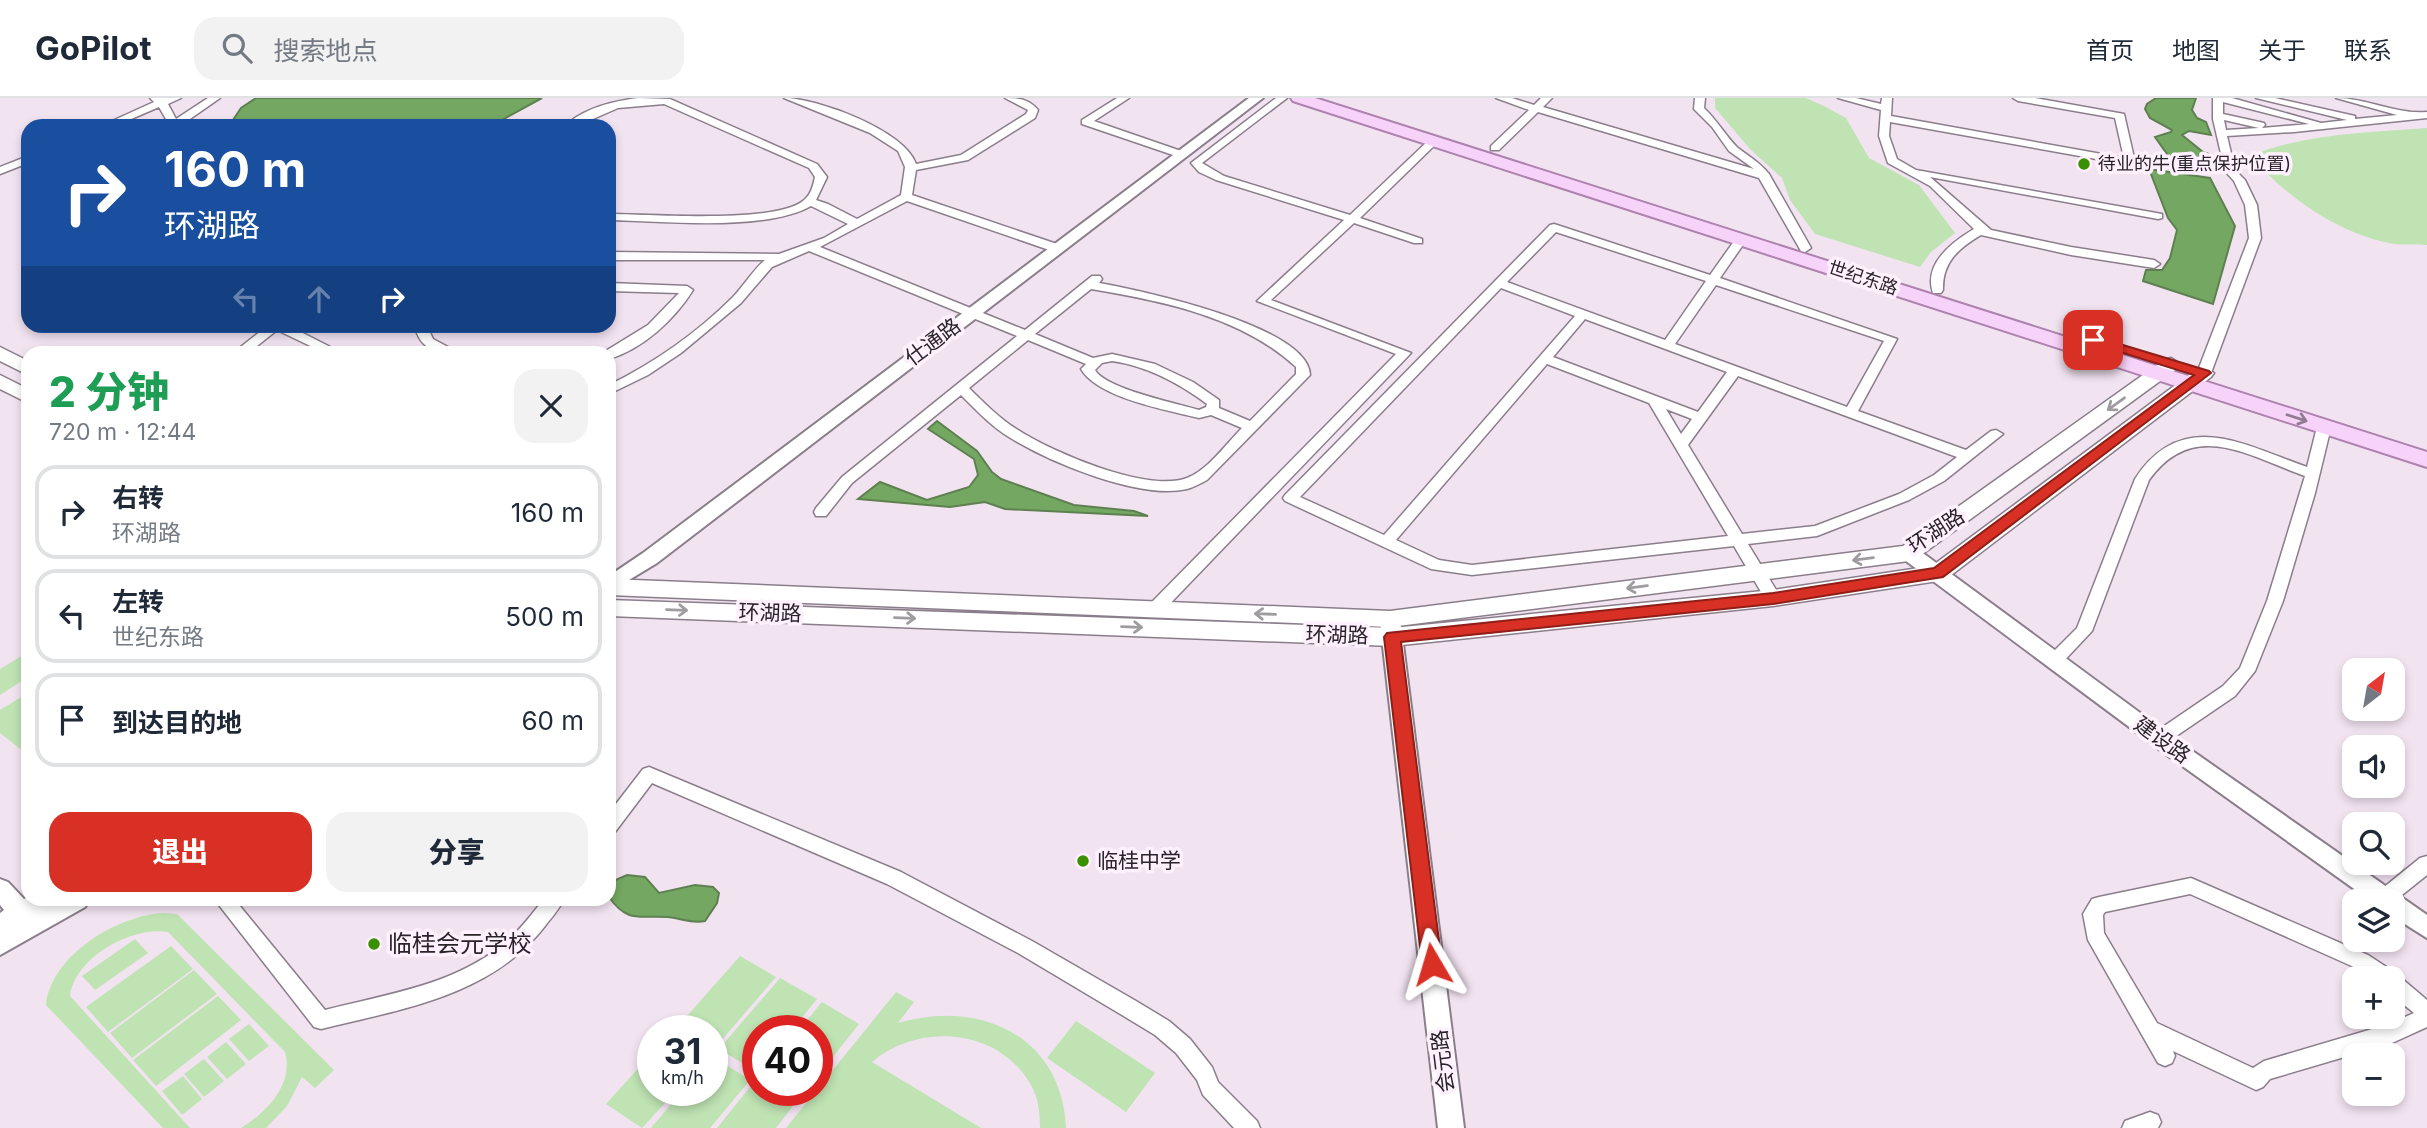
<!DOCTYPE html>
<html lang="zh">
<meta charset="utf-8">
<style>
:root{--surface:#fff;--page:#f2f2f3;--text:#1f2937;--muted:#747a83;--line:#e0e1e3;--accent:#d93025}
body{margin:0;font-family:Inter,"Noto Sans SC",sans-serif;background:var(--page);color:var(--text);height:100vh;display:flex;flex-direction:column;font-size:26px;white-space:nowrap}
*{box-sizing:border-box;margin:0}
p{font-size:23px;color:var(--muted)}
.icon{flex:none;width:38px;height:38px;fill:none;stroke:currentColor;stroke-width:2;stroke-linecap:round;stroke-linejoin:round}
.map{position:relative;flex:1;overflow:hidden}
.panel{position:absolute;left:21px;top:248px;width:595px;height:560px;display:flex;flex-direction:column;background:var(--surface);border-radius:21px;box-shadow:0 4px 10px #0003}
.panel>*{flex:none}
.top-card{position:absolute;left:21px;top:21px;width:595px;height:214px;border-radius:21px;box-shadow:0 4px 10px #0003;background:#1a4fa0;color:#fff;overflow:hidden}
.needle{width:46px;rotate:31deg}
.controls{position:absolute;left:2342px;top:560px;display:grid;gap:14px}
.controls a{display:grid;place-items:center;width:63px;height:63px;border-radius:14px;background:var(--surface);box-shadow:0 4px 10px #0003;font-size:35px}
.speed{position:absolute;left:637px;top:917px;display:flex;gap:14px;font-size:35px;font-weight:700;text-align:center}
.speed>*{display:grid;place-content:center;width:91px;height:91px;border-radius:50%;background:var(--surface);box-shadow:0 4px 10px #0003;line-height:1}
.speed small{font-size:18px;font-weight:400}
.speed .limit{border:10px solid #d22;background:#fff;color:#111}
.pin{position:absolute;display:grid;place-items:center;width:60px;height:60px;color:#fff;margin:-30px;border-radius:14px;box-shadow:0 4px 10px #0006}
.me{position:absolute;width:77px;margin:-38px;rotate:353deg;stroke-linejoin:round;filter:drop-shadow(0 0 5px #0008)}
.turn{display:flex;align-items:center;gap:24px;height:147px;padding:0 28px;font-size:32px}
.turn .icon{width:91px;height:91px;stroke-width:2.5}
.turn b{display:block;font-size:49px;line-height:60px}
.lanes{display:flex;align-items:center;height:66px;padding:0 28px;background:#0003;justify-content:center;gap:35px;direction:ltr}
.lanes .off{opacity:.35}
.round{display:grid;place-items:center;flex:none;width:74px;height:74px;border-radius:21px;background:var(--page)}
.summary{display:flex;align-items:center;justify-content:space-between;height:119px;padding:0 28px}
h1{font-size:42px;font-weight:800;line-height:52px;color:#1e9e55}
.action{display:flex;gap:14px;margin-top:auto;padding:14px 28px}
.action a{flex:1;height:80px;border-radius:21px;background:var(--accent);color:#fff;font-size:28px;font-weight:800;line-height:80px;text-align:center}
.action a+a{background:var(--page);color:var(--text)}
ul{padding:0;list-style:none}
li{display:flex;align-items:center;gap:21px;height:94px;margin:0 14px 10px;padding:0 14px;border:4px solid var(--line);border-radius:21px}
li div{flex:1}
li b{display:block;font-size:26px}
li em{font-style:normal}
header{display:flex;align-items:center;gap:42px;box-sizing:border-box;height:98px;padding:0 35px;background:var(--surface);border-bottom:2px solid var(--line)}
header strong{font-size:33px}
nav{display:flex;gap:38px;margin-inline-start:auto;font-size:24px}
.search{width:490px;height:63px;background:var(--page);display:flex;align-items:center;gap:18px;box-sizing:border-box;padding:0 24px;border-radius:21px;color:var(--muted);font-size:26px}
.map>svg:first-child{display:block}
.green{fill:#bfe3b3}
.water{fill:#74a862;stroke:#5e8051;stroke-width:2}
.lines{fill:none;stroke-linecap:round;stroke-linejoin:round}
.minor-casing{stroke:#8b7e8b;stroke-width:3}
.tertiary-casing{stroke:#8b7e8b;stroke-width:4}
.secondary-casing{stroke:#8b7e8b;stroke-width:3}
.primary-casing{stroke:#ad82ae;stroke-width:4}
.minor{fill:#fff;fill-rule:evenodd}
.tertiary{fill:#fff;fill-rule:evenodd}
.secondary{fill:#fff;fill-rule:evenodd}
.primary{fill:#f8d3f9;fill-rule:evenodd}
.oneway{stroke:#9f9c9f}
.oneway2{stroke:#907c91}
.route{fill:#d93025;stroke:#8d1f18;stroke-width:2}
.poi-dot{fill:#3a9100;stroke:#fff0ff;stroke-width:2.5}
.labels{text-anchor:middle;stroke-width:7;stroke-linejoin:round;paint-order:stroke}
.far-poi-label{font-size:18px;fill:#292429;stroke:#fff0ff;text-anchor:start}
.far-street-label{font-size:18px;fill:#292429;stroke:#fff0ff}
.street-label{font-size:21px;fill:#292429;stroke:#fff0ff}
.poi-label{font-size:21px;fill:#292429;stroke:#fff0ff;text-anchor:start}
.near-poi-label{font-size:24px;fill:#292429;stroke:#fff0ff;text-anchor:start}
</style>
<header>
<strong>GoPilot</strong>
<div class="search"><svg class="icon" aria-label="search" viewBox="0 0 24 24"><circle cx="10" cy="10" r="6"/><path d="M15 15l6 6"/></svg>搜索地点</div>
<nav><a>首页</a><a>地图</a><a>关于</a><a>联系</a></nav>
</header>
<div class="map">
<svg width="2427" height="1030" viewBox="0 0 2427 1030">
<rect width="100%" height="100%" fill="#f2e3f1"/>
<path class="green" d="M1715,0h91l18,8 22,12 23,40 50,27 36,48 -24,19 -11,15 -105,-33 -25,-34 -8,-22 -32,-29 -35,-41z
M2427,30v117c-11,-1 -23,0 -33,-1 -56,-10 -107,-47 -144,-88 56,-23 118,-23 177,-28z
M28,554v25l-28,18v-26z
M28,595v62l-28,-22v-23z
M164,815l13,1 157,156 -19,18 -13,-11 -15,29 -21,22h-25c26,-16 53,-44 44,-76l-117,-120c-36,-6 -93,25 -98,64l120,132h-27l-117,-123c5,-50 72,-90 118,-92z
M135,841l13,14 -53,37 -13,-14z
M171,848l22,23 -85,63 -22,-25z
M740,858l36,21 -61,71 -3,-2v-15h-24l-9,-6z
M194,872l23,24 -85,64 -22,-25z
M780,880l37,21 -26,32h-33l-1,41 -38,-23z
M896,894l18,10 -16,21c82,-24 164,13 168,105h-26c0,-13 -1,-25 -6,-37 -29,-62 -113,-71 -162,-29l109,66h-195z
M218,898l23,24 -85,66 -23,-26z
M822,904l37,22 -42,53v-46h-19z
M1076,923l79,52 -29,39 -79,-54z
M249,926l20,22 -20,15 -20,-22z
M226,944l20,22 -19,15 -20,-22z
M653,954v38h24l-35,38 -36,-24z
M712,958l38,24 -40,48h-59l32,-38h29z
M204,961l20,22 -20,16 -20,-23z
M183,978l19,23 -20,16 -20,-24z
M754,984l4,2v6h9l26,16 -17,22h-59z"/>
<path class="water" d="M256,0h286l-51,28h-262l12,-18z
M2156,0h40l-4,12 5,8 9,4 5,13 -22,-4 -7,4 21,17 17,6 -5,2 -1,7 -42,-6 -17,-24 16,-5 1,-2 -22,-12 -5,-9 2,-5z
M2149,71l61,9 25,48 -22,78 -70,-23 3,-11h16l8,-12 7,-28 -9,-12z
M937,323l40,30 15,21 9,7 73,26 60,6 14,5 -143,-7 -20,-7 -35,5 -92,-8 22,-17 47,18 42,-13 9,-12 -4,-16 -46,-30z
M627,777l18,2 14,16 36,-8 18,2 6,6 -2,10 -12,18c-14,3 -24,-3 -38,-4 -27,-2 -39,7 -58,-20v-14z"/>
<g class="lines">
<defs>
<path id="minor" d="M150,0h31l-13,6 8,15 32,-21h12l-40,28h-10l-11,-19 -44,19h-14l53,-24z
M639,0l31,1 147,65 10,13 -11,23 12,4 29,15 44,-24 4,-28 -7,-16 -28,-18 -86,-35c32,0 121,32 132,66l45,-9 65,-41 2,-4 -23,-12c14,0 24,1 33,12l-3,8 -67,42 -52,10 -4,25 148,50v6h-8l-145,-50 -87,46 205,83 67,-54h8l2,3 -3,4c40,7 210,43 211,92l-103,105c-6,3 -13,7 -20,9 -47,11 -138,-27 -178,-52 -18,-11 -33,-27 -48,-42l-109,88 -26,33h-10l-2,-4 2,-4 26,-31 175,-141 -208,-85 -37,16 -31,36 -60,50 -33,22 -39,19v-9c45,-22 88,-52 124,-88 11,-11 19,-26 32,-37h-156v-8l170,2 45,-16 24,-14 -37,-18c-46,26 -148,15 -202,14v-6c40,0 165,10 194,-13 8,-6 10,-15 12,-24l-6,-9 -145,-64 -46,4 -41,18h-12c19,-18 48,-25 74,-28zM1091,191c72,12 151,28 205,78v7l-46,47 -31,-13v-8l-26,-18 -38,-18 -43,-10 -19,4 -58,-24zM1028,242l58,24 -5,5c17,29 86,41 118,49l12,-3 31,13c-16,16 -34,42 -55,50 -40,15 -135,-26 -169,-48 -18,-11 -34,-27 -49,-42zM1112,263c35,5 67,22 95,43l-1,3 -7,3c-23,-7 -93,-21 -104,-40l7,-7z
M1117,0h12l-35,23 90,31v4h-8l-94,-32v-4z
M1276,0h11l-85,65 22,13 126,39 79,-75 9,2 -78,76 62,21v4h-8l-60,-20 -83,77 140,53 -250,260 -6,2 -8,-6 2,-4 247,-251 -139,-53 87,-81 -128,-40 -17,-8 -8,-9z
M1496,0h16l22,7 7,-7h11l-9,9 211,62 -25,-18 -17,-24 -18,-18 1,-11h10l-1,10c13,12 23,30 34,40 13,10 20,13 31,26l42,74 -6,4 -4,-1 -42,-73 -221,-66 -39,38h-8v-4l38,-36z
M1838,0h18l25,6 1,-6h10l-1,18 233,42 -9,-40 -97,-17 -5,-3h22l89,16 11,48 -5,3 -240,-43 -1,14 8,23 19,11 246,44v4l-4,1 -228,-42 61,53 80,17 83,13 6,4 -6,4 -83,-13 -90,-20c-22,13 -39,27 -38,55l-2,3h-8c-10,-29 19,-51 41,-64l-44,-43 -42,-23 -9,-27 2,-26z
M2213,0h19l89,25 26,-3 -91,-22h19l80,18v3l42,-4 -61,-17c31,0 61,17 91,14v6l-133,14 -67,4 8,34 10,10 12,25 4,33 -50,135 -7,4 -7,-4 52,-135 -4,-33 -11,-24 -9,-10 -12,-52zM2223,4l86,22 -47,4 3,-3 -1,-2 -41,-9zM2224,22l35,8 -33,2z
M28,58v7l-28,11v-7z
M1554,126l156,51 27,-38h8l2,2 -27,39 177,61 -39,72 108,39 25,-19 5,-1 7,4 -59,47 -35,19 -92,36 -69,8 33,54 -8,6 -6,-2 -33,-56 -262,29 -41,-6 -146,-68 -2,-3 2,-3 265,-270zM1556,134l150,49 -41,59 -158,-58zM1716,187l168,56 -37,66 -172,-63zM1501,190l74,28 -191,219 -84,-38zM1585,221l142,53 -29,40 -145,-55zM1547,266l102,39 79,133 -256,29 -33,-5 -43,-20zM1738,278l219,81 -23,18 -35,19 -84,32 -73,8 -54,-89zM1666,311l26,10 -11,15z
M609,185l78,3 6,4c-18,29 -50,59 -84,69v-5l-5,-2 44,-27 31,-32 -70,-2z
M267,228h22l55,28h-17l-50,-24 -30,24h-15z
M415,228h12l6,13 28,15c-22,0 -41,-3 -46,-28z
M2324,325l7,4 -16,66 -32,108 -28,70 -20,25 -69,47 -6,2 -6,-2 -3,-5 3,-5 69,-47 17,-18 27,-67 38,-125c-57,-20 -111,-58 -156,4l-57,151 -31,33h-12l-2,-4 2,-4 28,-28 58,-149c47,-72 109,-34 172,-12l10,-40z
M649,669l252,105 131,69 104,60 33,20 21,18 22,28 6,15 39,39 3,7h-26l-31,-33 -6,-15 -21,-27 -21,-18 -33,-20 -104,-62 -131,-69 -235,-101 -37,49 -6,3v-22l34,-44z
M2427,758v19l-35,28v-2h-15l1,-9 42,-34z
M2191,780l177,77 26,17 33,28v27l-35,16 -122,36 -7,8 -7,3 -83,-39 2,5 -3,7 -7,3 -7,-3 -70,-123 -5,-26 9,-15 7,-2zM2190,796l164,73 17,11h21v17l22,18 -25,11 -125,37 -11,7 -96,-45 -53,-90 -1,-18 2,-3z
M215,802h20l90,110c62,-16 132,-25 182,-69 14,-12 25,-27 36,-41h20c-4,10 -12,18 -18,26 -54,70 -143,83 -224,103l-7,-2z
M2150,1014l8,3 3,7 -3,6h-36l3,-7z"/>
<path id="tertiary" d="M1249,0h14l-606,465 -48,29v-16l34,-23z
M1909,449l7,1 265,195 246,172v23l-35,-22v-15h-21l-204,-146 -265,-197 -2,-5 2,-5z
M1390,515l7,2 3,5 64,508h-26l-58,-508 3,-5z
M0,781l8,3 16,17 4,-2v3h61l-4,7 -85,48v-42l4,-3 -4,-5z"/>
<path id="secondary" d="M0,249l28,14v14l-28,-14z
M2171,260l9,6 -2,4 -261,190 -8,3 -519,66 -781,-32v-16l781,32 513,-65 261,-186z
M2204,269l10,6 -3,4 -265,202 -8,2 -165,25 -381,40 -783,-30v-16l783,28 381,-38 159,-24 265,-197z
M0,277l28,14v14l-28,-14z"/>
<path id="primary" d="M1291,0h24l1112,354v15l-1134,-366z"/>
</defs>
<use href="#minor" class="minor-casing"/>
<use href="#tertiary" class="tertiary-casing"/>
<use href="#secondary" class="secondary-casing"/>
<use href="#primary" class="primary-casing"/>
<use href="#minor" class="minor"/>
<use href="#tertiary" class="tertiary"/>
<use href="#secondary" class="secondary"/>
<use href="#primary" class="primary"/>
</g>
<defs><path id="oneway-shaft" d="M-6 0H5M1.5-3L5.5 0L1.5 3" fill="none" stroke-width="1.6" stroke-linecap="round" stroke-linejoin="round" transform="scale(1.75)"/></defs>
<g class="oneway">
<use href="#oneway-shaft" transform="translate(2116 306) rotate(144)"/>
<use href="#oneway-shaft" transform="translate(1863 461) rotate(173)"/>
<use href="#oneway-shaft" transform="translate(1637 489) rotate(173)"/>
<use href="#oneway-shaft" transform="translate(677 512) rotate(2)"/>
<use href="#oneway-shaft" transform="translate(1265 516) rotate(-178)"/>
<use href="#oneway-shaft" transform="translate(905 520) rotate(2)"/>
<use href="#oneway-shaft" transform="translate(1132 529) rotate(2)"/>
</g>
<use class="oneway2" href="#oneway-shaft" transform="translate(2297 320) rotate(18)"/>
<path class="route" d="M2093,238l116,35 2,2 -268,204 -170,27 -372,38 41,322 -3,7 -7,2 -7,-2 -3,-7 -38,-327 3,-4 386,-40 161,-25 260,-193 -106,-33v-5z"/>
<g class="poi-dot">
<circle cx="2084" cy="66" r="7"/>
<circle cx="1083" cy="763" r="7"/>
<circle cx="374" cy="846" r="7"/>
</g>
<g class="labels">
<g class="far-poi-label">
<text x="2098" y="72">待业的牛(重点保护位置)</text>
</g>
<g class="far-street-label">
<text transform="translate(1863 180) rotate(18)" y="6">世纪东路</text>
</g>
<g class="street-label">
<text transform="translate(933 244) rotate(-37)" y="7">仕通路</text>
<text transform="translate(1936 433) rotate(-33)" y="7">环湖路</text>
<text transform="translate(770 515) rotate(2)" y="7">环湖路</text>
<text transform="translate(1337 537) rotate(2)" y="7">环湖路</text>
<text transform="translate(2162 642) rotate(36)" y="7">建设路</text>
<text transform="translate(1443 963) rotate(-97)" y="7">会元路</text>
</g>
<g class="poi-label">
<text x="1097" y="770">临桂中学</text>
</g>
<g class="near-poi-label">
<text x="388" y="854">临桂会元学校</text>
</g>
</g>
</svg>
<div class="controls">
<a><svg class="needle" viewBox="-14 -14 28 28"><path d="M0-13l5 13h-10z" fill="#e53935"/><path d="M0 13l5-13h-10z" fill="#747a83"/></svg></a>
<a><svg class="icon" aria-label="sound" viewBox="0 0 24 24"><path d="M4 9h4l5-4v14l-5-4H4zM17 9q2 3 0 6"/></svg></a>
<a><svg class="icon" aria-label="search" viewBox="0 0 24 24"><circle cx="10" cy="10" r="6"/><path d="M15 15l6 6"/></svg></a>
<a><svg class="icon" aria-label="layers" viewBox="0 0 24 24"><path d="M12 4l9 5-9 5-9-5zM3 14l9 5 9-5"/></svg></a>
<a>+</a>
<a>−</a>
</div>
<div class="speed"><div>31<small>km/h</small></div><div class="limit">40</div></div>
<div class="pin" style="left:2093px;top:242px;background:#d93025"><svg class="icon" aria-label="arrive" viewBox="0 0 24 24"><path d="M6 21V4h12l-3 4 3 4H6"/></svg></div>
<svg class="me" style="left:1432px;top:866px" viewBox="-20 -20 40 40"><path d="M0-17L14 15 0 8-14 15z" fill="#d93025" stroke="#fff" stroke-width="4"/></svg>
<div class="top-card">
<div class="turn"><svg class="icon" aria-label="right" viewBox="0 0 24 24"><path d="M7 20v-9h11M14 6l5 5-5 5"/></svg><div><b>160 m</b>环湖路</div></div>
<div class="lanes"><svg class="icon off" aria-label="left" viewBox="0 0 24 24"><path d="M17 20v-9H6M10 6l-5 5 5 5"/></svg><svg class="icon off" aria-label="ahead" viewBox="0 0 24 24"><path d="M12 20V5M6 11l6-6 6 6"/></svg><svg class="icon" aria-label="right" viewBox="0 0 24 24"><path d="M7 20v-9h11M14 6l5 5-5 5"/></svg></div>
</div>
<section class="panel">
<div class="summary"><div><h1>2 分钟</h1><p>720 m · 12:44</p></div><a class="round"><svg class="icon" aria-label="close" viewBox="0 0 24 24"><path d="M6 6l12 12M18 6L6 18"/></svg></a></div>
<ul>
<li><svg class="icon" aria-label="right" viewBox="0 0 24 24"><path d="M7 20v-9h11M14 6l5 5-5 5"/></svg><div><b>右转</b><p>环湖路</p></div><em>160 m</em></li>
<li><svg class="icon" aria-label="left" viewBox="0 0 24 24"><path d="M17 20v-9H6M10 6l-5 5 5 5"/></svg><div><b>左转</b><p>世纪东路</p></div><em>500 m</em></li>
<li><svg class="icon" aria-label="arrive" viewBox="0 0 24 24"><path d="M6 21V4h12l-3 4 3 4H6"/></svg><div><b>到达目的地</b></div><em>60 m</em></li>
</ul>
<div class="action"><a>退出</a><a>分享</a></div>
</section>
</div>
